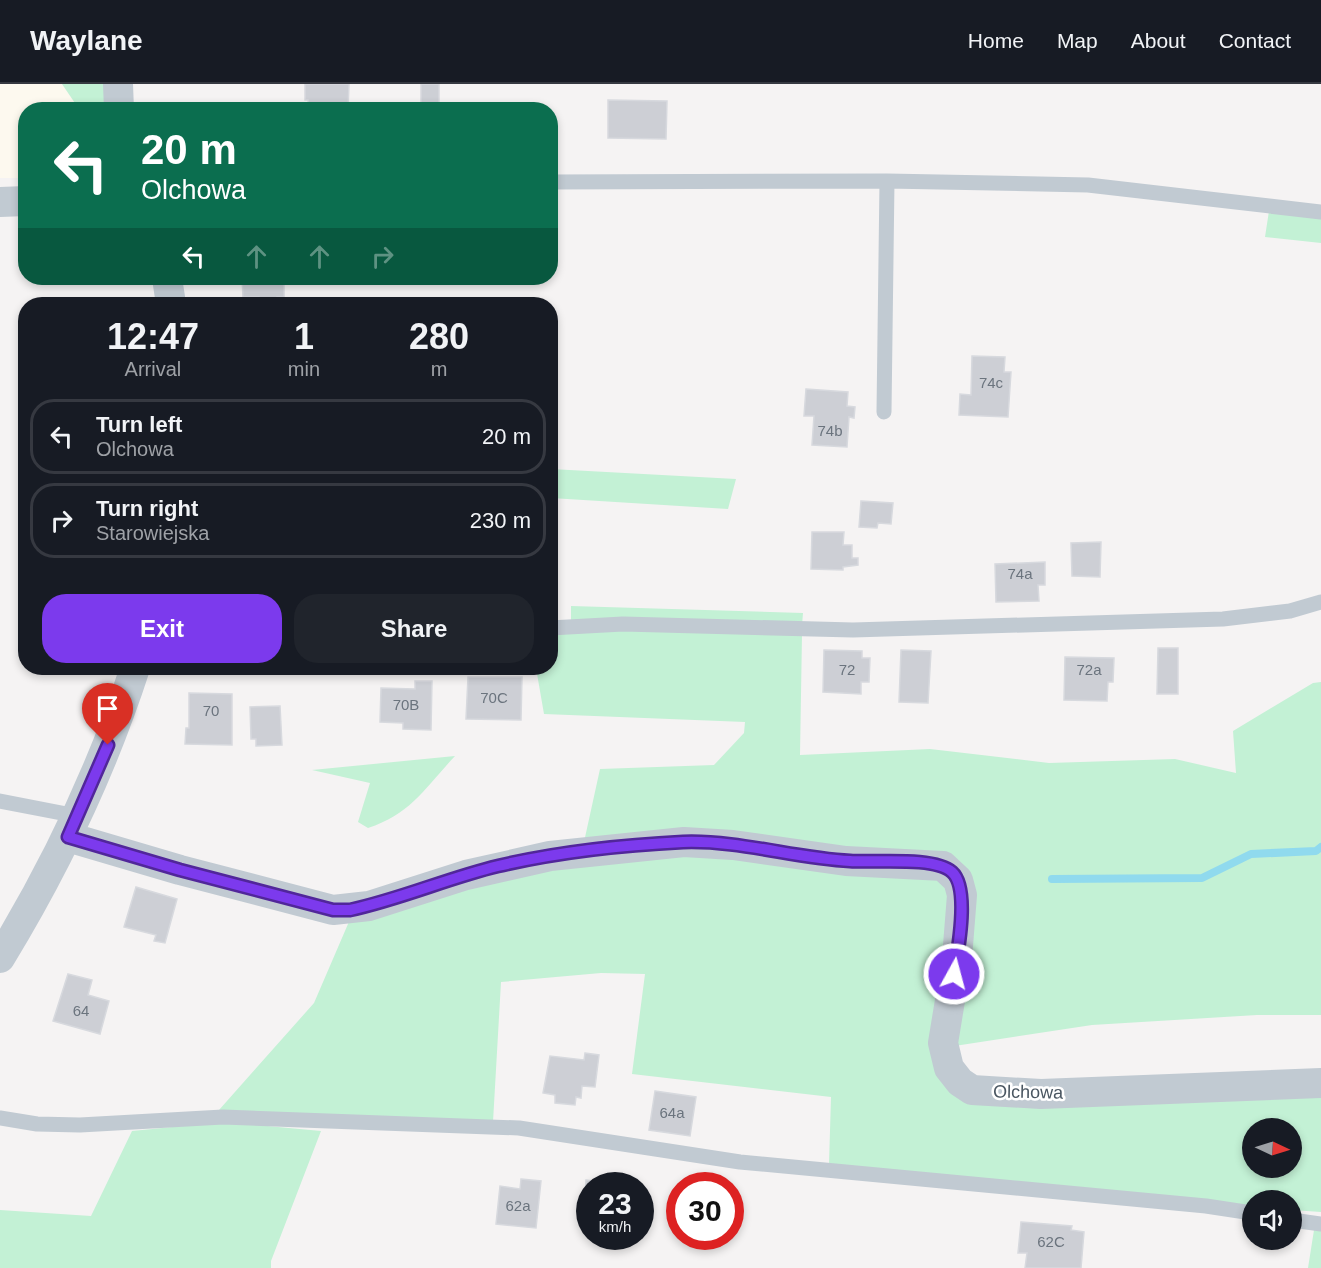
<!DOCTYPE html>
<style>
:root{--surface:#171b24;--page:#20242c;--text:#f1f3f6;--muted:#9ea1a6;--line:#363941;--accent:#7c3aed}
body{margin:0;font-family:Helvetica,sans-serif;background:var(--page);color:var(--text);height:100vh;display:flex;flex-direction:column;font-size:22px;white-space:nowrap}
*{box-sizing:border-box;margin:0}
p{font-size:20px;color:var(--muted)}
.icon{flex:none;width:33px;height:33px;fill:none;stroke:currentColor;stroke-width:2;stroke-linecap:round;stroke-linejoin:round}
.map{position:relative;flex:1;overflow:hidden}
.side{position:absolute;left:18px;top:213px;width:540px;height:378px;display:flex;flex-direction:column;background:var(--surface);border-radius:24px;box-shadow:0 3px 9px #0003}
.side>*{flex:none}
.top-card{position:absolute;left:18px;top:18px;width:540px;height:183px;border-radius:24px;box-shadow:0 3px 9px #0003;background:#0b6e4f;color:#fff;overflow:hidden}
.needle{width:39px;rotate:94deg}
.buttons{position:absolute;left:1242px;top:1034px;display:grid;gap:12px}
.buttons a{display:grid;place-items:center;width:60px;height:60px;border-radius:50%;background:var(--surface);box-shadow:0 3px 9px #0003;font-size:30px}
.speed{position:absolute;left:576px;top:1088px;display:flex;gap:12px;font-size:30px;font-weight:700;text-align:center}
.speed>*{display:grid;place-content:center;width:78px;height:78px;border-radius:50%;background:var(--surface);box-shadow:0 3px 9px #0003;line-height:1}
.speed small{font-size:15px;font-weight:400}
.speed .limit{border:9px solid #d22;background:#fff;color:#111}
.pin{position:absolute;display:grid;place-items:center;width:51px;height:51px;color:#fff;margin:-62px -26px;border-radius:50% 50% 50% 0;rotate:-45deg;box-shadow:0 0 6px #0007}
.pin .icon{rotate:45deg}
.me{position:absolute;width:66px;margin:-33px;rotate:7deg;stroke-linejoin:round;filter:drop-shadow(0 0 4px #0008)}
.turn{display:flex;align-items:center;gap:21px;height:126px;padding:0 24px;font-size:27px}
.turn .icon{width:78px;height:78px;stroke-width:2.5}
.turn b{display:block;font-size:42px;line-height:51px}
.lanes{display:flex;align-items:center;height:57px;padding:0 24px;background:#0003;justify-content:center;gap:30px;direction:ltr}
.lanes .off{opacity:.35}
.eta{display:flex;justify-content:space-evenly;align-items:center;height:102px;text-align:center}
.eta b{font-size:36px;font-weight:700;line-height:42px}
.primary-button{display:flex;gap:12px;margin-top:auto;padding:12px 24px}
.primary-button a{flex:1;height:69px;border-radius:24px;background:var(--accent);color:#fff;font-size:24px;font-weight:700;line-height:69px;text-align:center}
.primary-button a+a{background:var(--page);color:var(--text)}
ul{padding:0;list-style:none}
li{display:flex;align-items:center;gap:18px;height:75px;margin:0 12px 9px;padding:0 12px;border:3px solid var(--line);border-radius:24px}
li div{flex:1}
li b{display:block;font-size:22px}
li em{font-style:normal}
header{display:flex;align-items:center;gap:36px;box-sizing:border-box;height:84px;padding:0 30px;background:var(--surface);border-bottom:2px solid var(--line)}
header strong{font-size:28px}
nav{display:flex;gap:33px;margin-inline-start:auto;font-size:21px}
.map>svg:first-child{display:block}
.commercial{fill:#fdf9ef}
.green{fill:#c3f1d5;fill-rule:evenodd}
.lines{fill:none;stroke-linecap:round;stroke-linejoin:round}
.stream{stroke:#90daee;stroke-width:8}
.building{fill:#cdcfd5;stroke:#d7d9de;stroke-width:1.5}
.service{stroke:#c1cad2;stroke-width:15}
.minor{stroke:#c1cad2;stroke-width:30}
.route-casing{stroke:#51269a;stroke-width:15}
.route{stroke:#7c3aed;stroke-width:10}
.labels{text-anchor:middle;stroke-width:5;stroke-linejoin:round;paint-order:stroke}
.number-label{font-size:15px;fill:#6b747e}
.street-label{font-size:18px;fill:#4a5661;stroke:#fff}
</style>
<header>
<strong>Waylane</strong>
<nav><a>Home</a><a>Map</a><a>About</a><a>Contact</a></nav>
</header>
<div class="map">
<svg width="1321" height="1184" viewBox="0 0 1321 1184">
<rect width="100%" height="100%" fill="#f5f3f3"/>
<path class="commercial" d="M0,0h62l17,25 -53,1 -1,68h-25z"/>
<path class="green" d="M62,0h46l1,25h-30z
M1269,127l52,6v26l-56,-6z
M551,385l185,10 -8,30 -177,-11z
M571,522l232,7 -1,12 -231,-2z
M625,544l177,6 -2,121 130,-6 119,14 126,-4 61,14 -3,-42 80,-48 8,-1v333h-64l-165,10 -157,24 7,27 379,15v121l-29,-2v-10h-40v6l-423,-42 2,-67 -199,-23 13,-100 -44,-1 -100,9 -8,140 -274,-12 95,-107 37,-86 233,-75 16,-73 114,-4 30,-32 1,-11 -201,-8 -8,-46h14l1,-34zM1252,1044h40v39h-40z
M455,672c-30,32 -44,58 -87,72l-10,-6 12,-39 -58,-13z
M223,1038l98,9 -50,130v7h-271v-58l91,6 41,-85z
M1314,1146l7,1v37h-13z"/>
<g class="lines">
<path class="stream" d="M1052,795l150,-1 49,-24 65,-3 5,-4"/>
</g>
<path class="building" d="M305,0h44l-1,26h-39l-1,-10h-3z
M421,0h18v26h-18z
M608,16l59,1 -1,38 -58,-1z
M242,194h42v19h-7v7h-18v-7h-16z
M972,272l33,1 -1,15h7l-3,45 -49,-2 1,-21 11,1z
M806,305l42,3 -1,14 8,1 -1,11 -5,-1 -2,30 -35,-2 2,-29h-10z
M861,417l32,2 -2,21 -13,-1 -1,5 -18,-1z
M812,448h32l-1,13h9v13h6v7l-15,2v3l-32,-1z
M1101,458l-1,35 -28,-1 -1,-33z
M1045,478v23h-7l1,16 -43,1 -1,-38z
M1158,564h20v46h-21z
M824,566l38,1v7h8l-1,24h-8v12l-38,-2z
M901,566l30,1 -3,52 -29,-1z
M1065,573l49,1 -1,24h-5l-1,19 -43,-1z
M468,593h54l-1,43 -55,-1z
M415,597h17l-1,49 -28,-1v-6l-23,-1 1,-34 34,1z
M189,609l43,1v51l-47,-1 1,-16h3z
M280,622l2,39 -26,1v-7h-5l-1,-32z
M136,803l41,12 -12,44 -11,-2 2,-6 -32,-8z
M68,890l24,6 -4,15 21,6 -9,33 -47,-13z
M585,969l14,2 -4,32 -13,-1 -1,12 -5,-1 -1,8 -20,-2v-8l-12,-2 7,-37 34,4z
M655,1007l41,6 -6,39 -41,-6z
M521,1095l20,2 -5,47 -40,-4 4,-38 20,3z
M586,1096l21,3v2h-17v44h-7z
M1021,1138l51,4 -1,4 13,2 -3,36h-56l2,-15h-9z"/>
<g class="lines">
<path class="service" d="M550,98l337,-1 201,4 233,27
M884,328l3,-231
M550,544l73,-4 230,6 370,-11 67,-8 31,-9
M0,717l77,15
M0,1034l37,6 43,1 143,-8 296,11 221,34 466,44 46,7
M1292,1136l29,4"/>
<path class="minor" d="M118,0l1,26
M0,118l26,-1
M167,194l4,26
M68,753l112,33 153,40 36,-4 97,-31 84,-19 134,-14 49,3 113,16 97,5 15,14 4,15 -5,63 -14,85 6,25 11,14 12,8 69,4 280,-11
M0,874c56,-92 102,-188 135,-290"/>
</g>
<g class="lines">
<defs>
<path id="route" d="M108,661l-40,92 112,33 153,40h17c51,-11 98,-32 148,-44 60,-14 124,-21 185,-24 56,-2 111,16 167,19 24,2 84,-5 102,11 18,16 6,79 2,102"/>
</defs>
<use href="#route" class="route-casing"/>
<use href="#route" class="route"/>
</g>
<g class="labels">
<g class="number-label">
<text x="991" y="304">74c</text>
<text x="830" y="352">74b</text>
<text x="1020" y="495">74a</text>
<text x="847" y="591">72</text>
<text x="1089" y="591">72a</text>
<text x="494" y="619">70C</text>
<text x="406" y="626">70B</text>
<text x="211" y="632">70</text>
<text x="81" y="932">64</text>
<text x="672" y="1034">64a</text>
<text x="518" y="1127">62a</text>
<text x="1051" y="1163">62C</text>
</g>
<g class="street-label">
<text transform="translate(1028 1008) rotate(1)" y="6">Olchowa</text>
</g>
</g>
</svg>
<div class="buttons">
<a><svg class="needle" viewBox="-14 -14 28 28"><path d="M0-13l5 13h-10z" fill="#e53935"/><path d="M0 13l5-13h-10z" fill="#9ea1a6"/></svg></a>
<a><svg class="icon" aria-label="sound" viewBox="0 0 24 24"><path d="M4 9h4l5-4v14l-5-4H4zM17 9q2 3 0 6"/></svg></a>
</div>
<div class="speed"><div>23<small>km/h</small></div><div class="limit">30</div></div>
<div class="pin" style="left:108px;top:661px;background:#d93025"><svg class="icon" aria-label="arrive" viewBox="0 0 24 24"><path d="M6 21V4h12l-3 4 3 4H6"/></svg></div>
<svg class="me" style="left:954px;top:890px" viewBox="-20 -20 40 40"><circle r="17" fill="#7c3aed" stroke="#fff" stroke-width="3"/><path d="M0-11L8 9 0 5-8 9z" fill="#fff"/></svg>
<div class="top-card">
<div class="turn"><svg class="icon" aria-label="left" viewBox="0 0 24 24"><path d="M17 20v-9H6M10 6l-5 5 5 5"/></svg><div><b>20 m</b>Olchowa</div></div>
<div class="lanes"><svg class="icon" aria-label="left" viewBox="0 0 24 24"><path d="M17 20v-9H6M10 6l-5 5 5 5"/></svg><svg class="icon off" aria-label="ahead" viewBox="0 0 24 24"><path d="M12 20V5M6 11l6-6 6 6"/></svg><svg class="icon off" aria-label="ahead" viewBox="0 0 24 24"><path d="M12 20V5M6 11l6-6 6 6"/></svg><svg class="icon off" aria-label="right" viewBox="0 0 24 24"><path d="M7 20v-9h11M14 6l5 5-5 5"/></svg></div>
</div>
<section class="side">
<div class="eta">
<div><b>12:47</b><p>Arrival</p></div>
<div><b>1</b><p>min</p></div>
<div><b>280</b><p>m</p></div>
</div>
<ul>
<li><svg class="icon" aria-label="left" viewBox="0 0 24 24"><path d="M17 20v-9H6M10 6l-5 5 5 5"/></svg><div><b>Turn left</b><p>Olchowa</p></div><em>20 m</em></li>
<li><svg class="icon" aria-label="right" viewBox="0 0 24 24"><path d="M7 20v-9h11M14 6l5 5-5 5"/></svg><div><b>Turn right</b><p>Starowiejska</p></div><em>230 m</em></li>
</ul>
<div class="primary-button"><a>Exit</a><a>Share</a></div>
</section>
</div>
